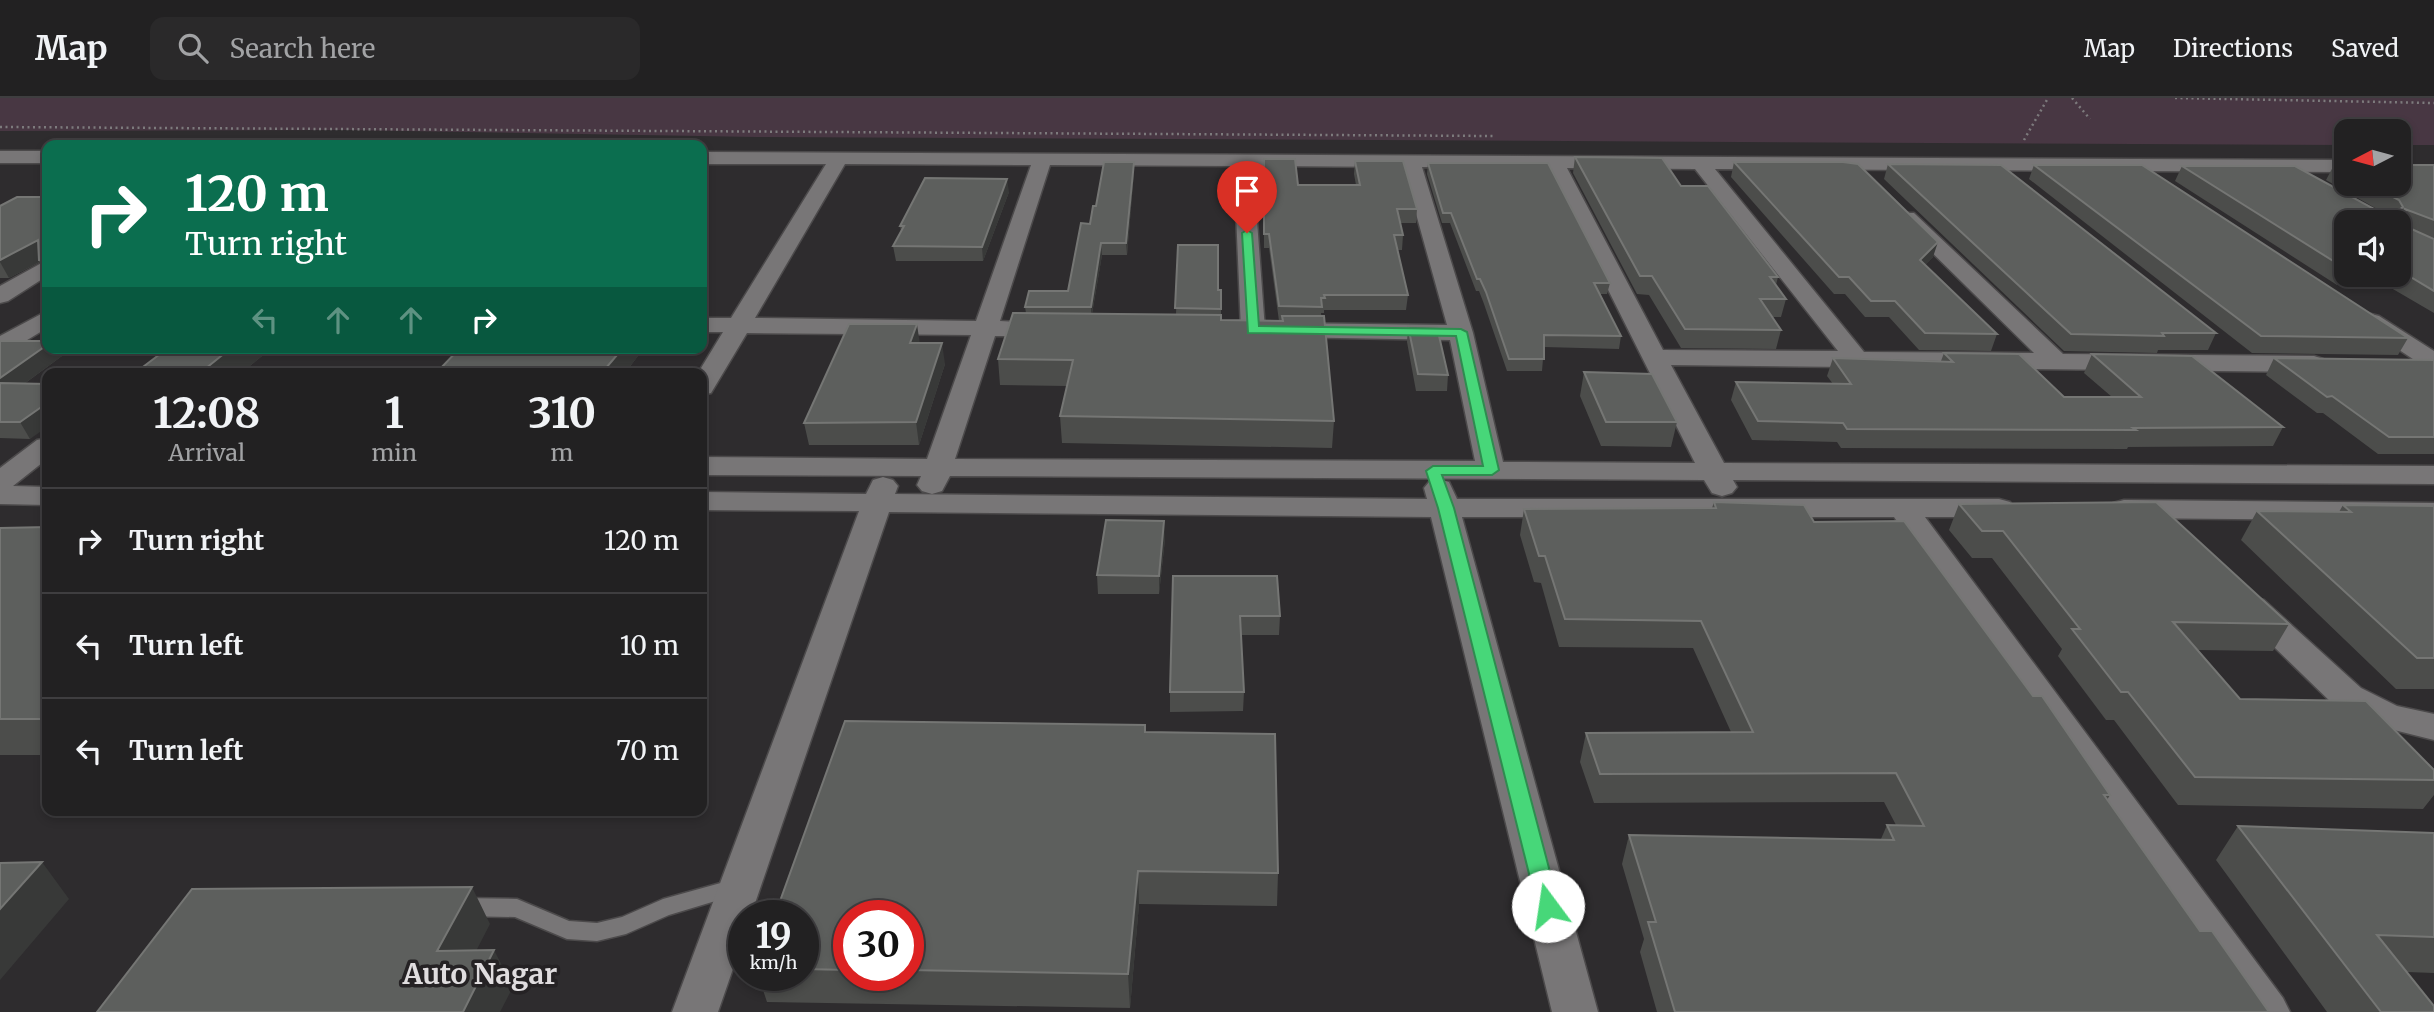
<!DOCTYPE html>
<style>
:root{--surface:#222122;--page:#2a292a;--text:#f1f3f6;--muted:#a2a3a5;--line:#3f3e40}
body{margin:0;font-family:Merriweather,serif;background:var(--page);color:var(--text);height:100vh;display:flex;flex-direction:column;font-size:26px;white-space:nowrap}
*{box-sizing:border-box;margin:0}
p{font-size:23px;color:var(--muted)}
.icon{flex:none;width:38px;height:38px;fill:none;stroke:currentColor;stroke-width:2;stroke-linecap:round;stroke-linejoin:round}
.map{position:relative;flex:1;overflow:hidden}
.details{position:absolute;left:42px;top:270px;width:665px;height:448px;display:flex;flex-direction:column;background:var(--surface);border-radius:14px;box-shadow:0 4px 10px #0003,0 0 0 2px var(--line)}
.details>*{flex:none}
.top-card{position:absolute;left:42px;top:42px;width:665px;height:214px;border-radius:14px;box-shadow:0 4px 10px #0003,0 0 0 2px var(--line);background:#0b6e4f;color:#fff;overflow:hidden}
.needle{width:46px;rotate:264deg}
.tools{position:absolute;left:2334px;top:21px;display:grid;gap:14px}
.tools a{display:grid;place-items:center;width:77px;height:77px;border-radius:14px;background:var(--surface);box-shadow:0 4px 10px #0003,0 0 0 2px var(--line);font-size:35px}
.speed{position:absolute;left:728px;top:802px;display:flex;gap:14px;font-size:35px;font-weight:700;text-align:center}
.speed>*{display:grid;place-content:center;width:91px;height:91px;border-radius:50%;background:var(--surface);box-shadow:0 4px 10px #0003,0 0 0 2px var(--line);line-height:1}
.speed small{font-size:18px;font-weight:400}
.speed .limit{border:10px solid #d22;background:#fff;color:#111}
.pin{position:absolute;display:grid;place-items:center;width:60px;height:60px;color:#fff;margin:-72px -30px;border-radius:50% 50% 50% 0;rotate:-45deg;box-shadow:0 0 7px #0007}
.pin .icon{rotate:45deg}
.me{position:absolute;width:77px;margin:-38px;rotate:346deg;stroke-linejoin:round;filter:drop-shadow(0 0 5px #0008)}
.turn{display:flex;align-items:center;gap:24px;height:147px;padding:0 28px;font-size:32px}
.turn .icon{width:91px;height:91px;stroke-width:2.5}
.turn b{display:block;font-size:49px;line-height:60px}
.lanes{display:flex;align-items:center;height:66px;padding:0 28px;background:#0003;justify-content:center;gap:35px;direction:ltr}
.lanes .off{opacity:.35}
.eta{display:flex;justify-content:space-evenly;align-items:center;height:119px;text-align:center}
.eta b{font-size:42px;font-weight:700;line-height:49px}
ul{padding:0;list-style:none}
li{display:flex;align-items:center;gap:21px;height:105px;padding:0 28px;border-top:2px solid var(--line)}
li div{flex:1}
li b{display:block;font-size:26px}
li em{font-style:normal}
header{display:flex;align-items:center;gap:42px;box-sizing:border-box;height:98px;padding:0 35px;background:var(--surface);border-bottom:2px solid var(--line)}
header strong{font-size:33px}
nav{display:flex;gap:38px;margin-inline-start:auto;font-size:24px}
.search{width:490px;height:63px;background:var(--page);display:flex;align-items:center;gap:18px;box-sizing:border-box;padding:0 24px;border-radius:14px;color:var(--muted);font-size:26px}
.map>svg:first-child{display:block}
.green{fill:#483743}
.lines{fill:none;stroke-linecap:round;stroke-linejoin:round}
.lane-casing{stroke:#4c4a4b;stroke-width:3}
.street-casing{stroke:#4c4a4b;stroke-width:3}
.path{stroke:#7d7b7d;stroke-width:2.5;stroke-dasharray:2 3.5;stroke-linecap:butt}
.lane{fill:#787677;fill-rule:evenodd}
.street{fill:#787677;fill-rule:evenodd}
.wall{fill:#4c4d4b;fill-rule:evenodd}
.shaded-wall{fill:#383938}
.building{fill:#5d5f5d;stroke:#757674;stroke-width:2}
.route{fill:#47d779;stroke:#2e8c4f;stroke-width:2}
.labels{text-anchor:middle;stroke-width:7;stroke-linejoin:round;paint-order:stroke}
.near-neighbourhood-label{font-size:28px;font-weight:bold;fill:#e0dddf;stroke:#252224}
</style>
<header>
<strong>Map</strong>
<div class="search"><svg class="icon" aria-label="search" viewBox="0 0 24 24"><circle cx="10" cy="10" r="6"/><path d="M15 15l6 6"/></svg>Search here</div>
<nav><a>Map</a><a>Directions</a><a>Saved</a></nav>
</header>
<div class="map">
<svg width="2434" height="914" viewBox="0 0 2434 914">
<rect width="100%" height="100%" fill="#2e2c2e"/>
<path class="green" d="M0,0h2434v47h-35v-14h-52v14l-1591,-8 -409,-7 -347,1z"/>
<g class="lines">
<defs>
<path id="lane" d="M735,781l7,2 4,6 -4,6 -73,22 -43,19 -29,7 -30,-2 -52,-22 -53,-1 -8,-3 -3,-6 3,-6 8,-3 55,1 52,22 28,2 25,-6 41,-18z"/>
<path id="street" d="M0,53h47v12h-47z
M702,54l1645,8v12l-632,-3 149,183 170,1 -134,-132 -3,-4 3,-4h14l149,141 251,2 9,3 4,5 -4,5 -9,3 -643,-7 53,98 710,3v18l-701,-4 4,7 -5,6 -10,3 -10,-3 -8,-13 -754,-4 -8,15 -10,3 -10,-3 -5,-6 4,-9 -219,-1v-18l225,2 44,-124 -224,-2 -36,60 -9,2v-22h-4l25,-41h-21v-14h29l95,-154h-124zM845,66l186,1 -55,156 -221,-3zM1050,67l184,1 7,164 3,5 9,2 9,-2 3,-5 -12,-164 150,1 44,158 -163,-2 -9,2 -3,5 3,5 9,2 166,3 25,121 -520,-2 40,-123h55l9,-2 3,-5 -3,-5 -59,-3zM1422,69l125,1 148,295 -192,-1 -30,-129zM1567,70l128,1 143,182 -175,-1z
M47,162v16l-39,25 -8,2v-17z
M43,215l4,1v14l-38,23 -9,2v-17z
M2371,216l8,2 55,35v19l-9,-3 -62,-41 -4,-5 4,-5z
M47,340v21l-34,27 34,1v18l-47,-1v-36l37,-28z
M883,379l10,3 5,6 -3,8 532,5 -3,-11 5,-6 10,-3 10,3 8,17h542l11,3 4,6 -4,6 -11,3h-74l358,481 7,14h-49l-347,-495h-432l136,495h-46l-121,-495 -542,-5 -138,403h-7v22l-26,75h-46l187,-501 -157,-1v-18l164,2 7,-14z
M2124,402l310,3v18l-310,-3 -11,-3 -4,-6 4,-6z
M2252,499l12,3 97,88 36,18 37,8v26l-60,-15 -39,-19 -95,-92 -5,-7 5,-7z"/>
</defs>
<use href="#lane" class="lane-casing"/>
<use href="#street" class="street-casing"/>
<path class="path" d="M2072,0l18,21
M2175,0l259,5
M0,29l1494,9
M2024,42l24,-42"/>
<use href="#lane" class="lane"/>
<use href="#street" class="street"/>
</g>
<path class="wall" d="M1575,59l106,29 97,91 -2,8 10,14 -5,18h-9l9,13 -5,19 -95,-1 -32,-53 -12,-1 -64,-121z
M1264,61l34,26h58l-2,-11 1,-13 62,48 -1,14h-16l3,12 -1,15h-5l11,45 -2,15h-82v3h-3l13,108 -2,27 -270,-5 -2,-27 7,-30 -67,-1 -2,-26 28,-46 -1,-6 43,-16 28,-85 38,-44v10l-7,83h-25l-10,59 84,1 2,-70 40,45h3v30l58,1 -10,-73h-5z
M1734,64l199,95 -8,8 72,69 -6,17 -72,-1 -30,-33h-24l-20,-23h-11l-103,-117z
M1428,65l182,120 -3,11h-7l21,42 -2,13 -75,-2 -2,24h-35l-23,-67 -5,-13h-3l-26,-68h-8l-15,-49z
M1888,66l328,169 -8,17h-50l-1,3 -93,-2 -180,-172z
M2034,67l374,173 -10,17 -146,-2 -223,-174z
M2334,67h13v19h52l35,-19v148l-48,-28h-49l-162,-104 7,-15 195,43 -51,-29zM2347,124h52v53h-52z
M1009,94l-26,69h-87l-3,-15 8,-15 -1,-5z
M47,99v79l-7,-14 -31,16h-9v-72z
M1408,228l40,49 -1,16h-31l-9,-49z
M0,243l62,15 -38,28 6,55 -30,-1z
M920,245l25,21 -26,81h-110l-5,-22z
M168,250h104l-26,21 193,1 205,-22 -19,25h-490z
M1944,255l120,44h48l-28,-24 8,-19 191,73 -10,19 -145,1 -1,2 -286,-1 -4,-6 -85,-2 -21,-40 5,-18 97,2 -6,-8 6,-18 108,3z
M2274,260l160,2v94h-56l-55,-41h-6l-51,-38z
M1584,274l93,50 -6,25 -70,-1 -21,-50z
M1714,404l100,20 219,174 77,99 -3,5 93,131 69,81h-612l-17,-60 4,-13 -22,-75 7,-29 252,4 6,-14h9l-12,-23 -290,1 -14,-41 6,-29 145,-1 -38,-84 -134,-1 -18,-64 -7,-1 -14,-47 4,-26 188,-1z
M1959,406l330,120 -16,27 -76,-1 43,49 194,71v25l-11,14 -245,-4 -64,-85h-8l-48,-64 4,-7 -70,-91h-20l-23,-28z
M2343,407l91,1v183h-38l-155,-149 16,-29 82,1z
M47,429v228h-47v-227z
M1165,441l-6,55h-61l-1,-19z
M1173,478l107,40 -1,19h-38l3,57 -1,19 -73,1v-20z
M1145,627l1,7 132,141 -1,33 -138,-2 -9,104 -363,-6 -9,-27h45v-60zM849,817h59v60h-59z
M2238,728l196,7v140l-27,-1 27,40h-107l-111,-152z"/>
<path class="shaded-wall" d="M1134,64v10l-7,83 -1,-12z
M1007,81l2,13 -26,69 -1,-14z
M38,142l1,22 -30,16 -9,-16v-2z
M1938,144l-5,15 -18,19 5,-16z
M1101,145l1,12 -11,64v-12z
M917,226l3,21 -10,-2z
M942,245l3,21 -26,81 -3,-23z
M47,247v3h11l4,8 -60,44 -2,-3v-19z
M231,250h41l-31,25h-41z
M623,250h21l-19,25h-17l-2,-5z
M47,305v24l-17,12 -10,-17z
M1164,423l1,18 -6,55v-18z
M42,764l27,37 -69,81v-71z
M1138,773l1,33 -9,104 -2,-34z
M472,789l18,37 -33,64 -20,-37z
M494,852l19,37 -13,25h-37z"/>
<path class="building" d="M1575,59l87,1 19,28h27l70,91h-8l16,22h-26l21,31 -96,-1 -33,-53h-12z
M1264,61h31l3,26h62l-5,-24h48l14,48h-20l6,26h-9l14,60h-84l1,3h-4l1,9 -43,-1 -10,-72h-5z
M1104,64h30l-8,81h-25l-10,64h-66l4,-16h39l13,-68 9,1 3,-18h3z
M1734,64h109l15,2 80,78 -18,18 77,74 -72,-1 -30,-32h-24l-22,-24h-10z
M1428,65h120l62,120h-16l27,53 -77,-1v24h-35l-23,-67 -6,-13h-3l-26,-66h-8z
M1888,66l113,1 215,168h-54l2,3 -93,-2z
M2034,67h108l266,173 -147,-2z
M2334,67h13v7z
M2399,67h35v55l-29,-11 2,18 27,12v52l-35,-21v-48h-52v47h-1l-164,-103h113l79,43h26l3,-2 -4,-7 -31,-16h31z
M925,80l82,1 -25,68 -89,-1 11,-20h-4z
M17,99h30v63h-8l-1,-20 -38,20v-54z
M1178,147h40v45h3v19l-46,-1z
M1013,215l208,2v5l62,1 -1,-5h42l10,105 -274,-5 13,-56 -75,-1z
M849,226h68l-7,19h32l-26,79 -112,1z
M1408,228l29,1 11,48 -30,-1z
M0,243h47v4l-47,33z
M168,250h63l-31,25h-65z
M460,250h163l-17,20h-113l-4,5h-267l4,-4 213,1z
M1944,255l75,1 45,43h77l-49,-43 100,2 91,71 -150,1 3,2 -289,-1 -4,-6 -85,-2 -22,-39 115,2 -18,-26 120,4z
M2274,260l160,2v77h-45l-57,-41 -5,1z
M1584,274l68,2 25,48h-71z
M0,285l47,1v19l-27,19h-20z
M1714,404l90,3 10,17 90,-1 129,175h9l68,99h-6l96,136h12l57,81h-594l-27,-90h8l-27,-87 265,5 -7,-15 37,1 -28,-53 -296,1 -14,-41 167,-1 -52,-111 -136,-2 -20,-63h-6l-15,-47 192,-1z
M2156,404l133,122 -116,-2 67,77 126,2 68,69v10l-239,-3 -67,-85h-7l-49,-63h8l-77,-98h-21l-23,-27z
M2343,407l91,1v152h-17l-160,-147 94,1z
M1106,422l58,1 -5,55 -62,-1z
M47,429v192h-47v-191z
M1173,478h104l3,40h-40l4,76h-74z
M845,623l300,4v7l130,2 3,139 -140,-2 -10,103 -220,-4v-55h-59v55l-46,-1v-54h-28z
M2238,728l196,7v104l-57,-2 57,71v6h-53z
M42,764l-42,47v-46z
M472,789l-35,64 57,-1 -31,62h-366l95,-123z"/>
<path class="route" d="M1247,132l5,3 7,93 202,3 6,3 32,138 -7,5h-50l12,33 105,398 -3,6 -8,2 -7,-2 -4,-6 -99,-398 -12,-37 7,-5h50l-27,-130 -208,-3 -6,-100z"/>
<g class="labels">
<g class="near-neighbourhood-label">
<text x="480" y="886">Auto Nagar</text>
</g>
</g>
</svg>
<div class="tools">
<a><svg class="needle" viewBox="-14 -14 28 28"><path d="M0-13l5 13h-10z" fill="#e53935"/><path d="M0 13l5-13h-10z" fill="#a2a3a5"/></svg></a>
<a><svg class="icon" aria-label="sound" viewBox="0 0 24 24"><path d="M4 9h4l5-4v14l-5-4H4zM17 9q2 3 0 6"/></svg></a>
</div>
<div class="speed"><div>19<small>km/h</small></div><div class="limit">30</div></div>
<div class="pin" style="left:1247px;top:135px;background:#d93025"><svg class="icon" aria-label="arrive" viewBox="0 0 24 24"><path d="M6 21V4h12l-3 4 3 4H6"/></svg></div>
<svg class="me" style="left:1548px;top:808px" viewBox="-20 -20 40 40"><circle r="19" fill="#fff"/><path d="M0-13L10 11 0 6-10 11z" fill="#47d779"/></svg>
<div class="top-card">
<div class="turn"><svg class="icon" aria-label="right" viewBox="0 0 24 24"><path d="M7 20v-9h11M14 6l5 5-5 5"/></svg><div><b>120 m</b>Turn right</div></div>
<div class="lanes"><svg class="icon off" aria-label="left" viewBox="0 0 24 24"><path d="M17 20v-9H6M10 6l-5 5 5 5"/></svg><svg class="icon off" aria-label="ahead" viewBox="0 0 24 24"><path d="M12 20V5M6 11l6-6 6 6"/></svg><svg class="icon off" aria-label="ahead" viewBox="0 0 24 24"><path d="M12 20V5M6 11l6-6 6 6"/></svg><svg class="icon" aria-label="right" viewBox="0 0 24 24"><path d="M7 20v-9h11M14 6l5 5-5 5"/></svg></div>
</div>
<section class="details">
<div class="eta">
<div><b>12:08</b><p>Arrival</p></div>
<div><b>1</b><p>min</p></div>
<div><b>310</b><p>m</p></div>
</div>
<ul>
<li><svg class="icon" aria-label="right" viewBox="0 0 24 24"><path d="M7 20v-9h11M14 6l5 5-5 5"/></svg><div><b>Turn right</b></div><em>120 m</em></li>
<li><svg class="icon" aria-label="left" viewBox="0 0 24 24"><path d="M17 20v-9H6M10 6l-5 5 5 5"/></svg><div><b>Turn left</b></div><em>10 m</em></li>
<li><svg class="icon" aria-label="left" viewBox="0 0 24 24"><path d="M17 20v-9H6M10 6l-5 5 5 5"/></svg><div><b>Turn left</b></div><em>70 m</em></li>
</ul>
</section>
</div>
